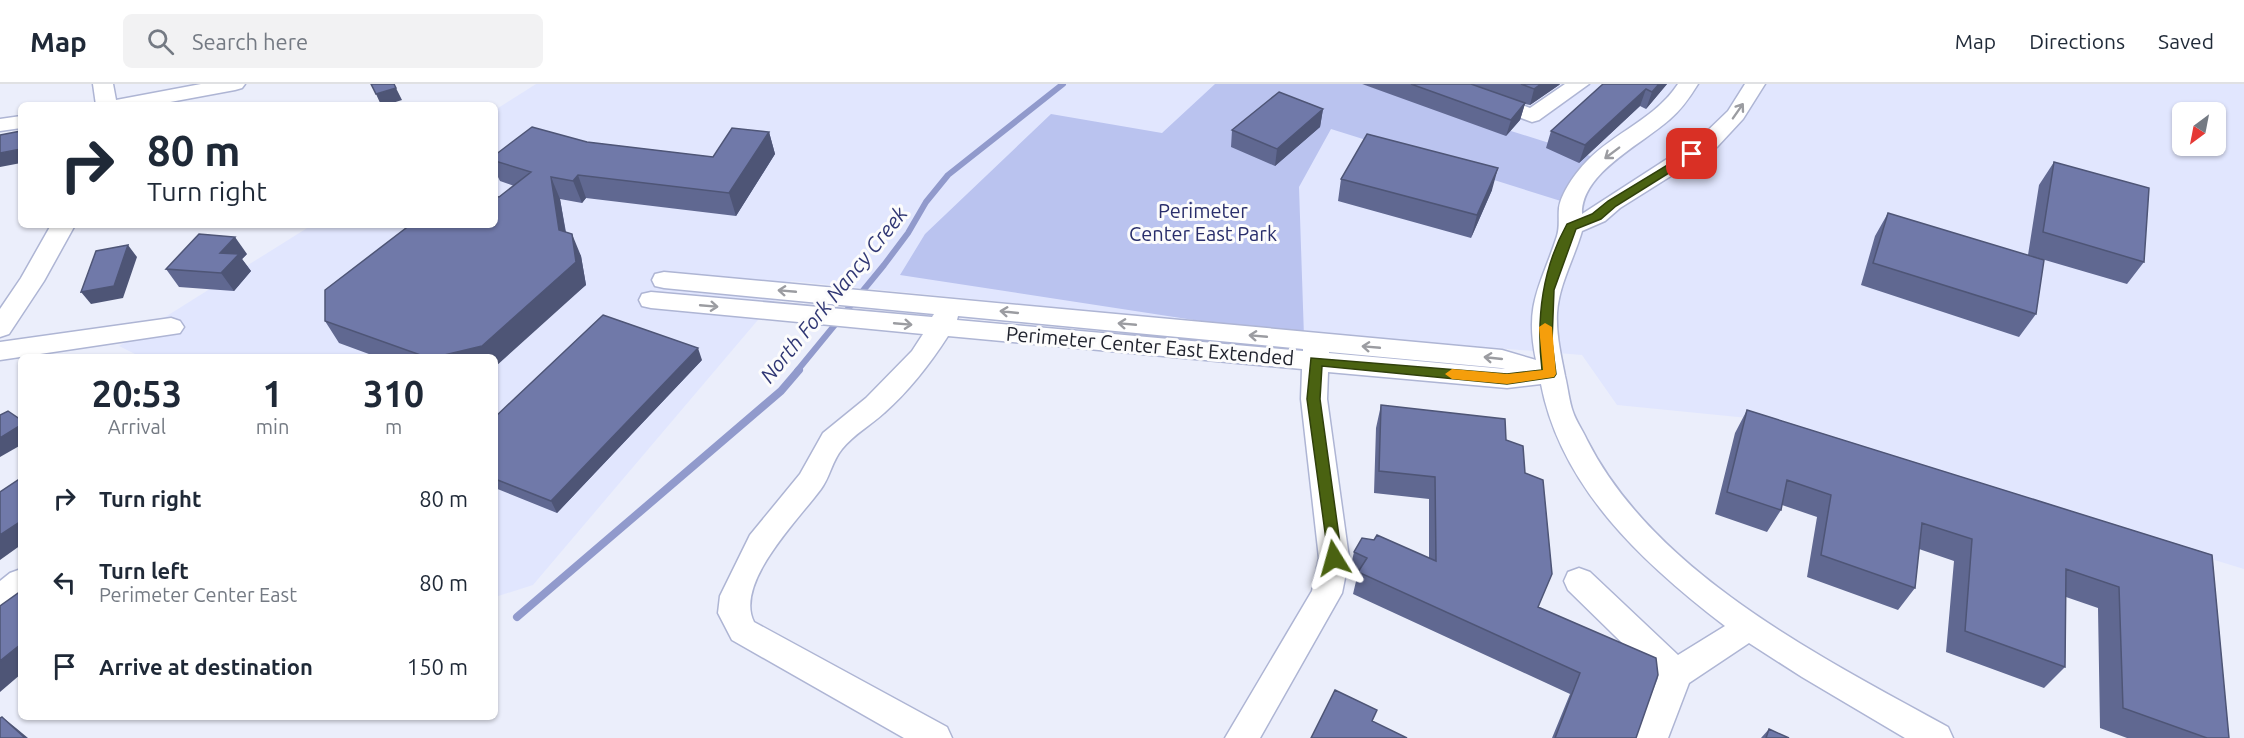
<!DOCTYPE html>
<style>
:root{--surface:#fff;--page:#f2f2f3;--text:#1f2937;--muted:#747a83;--line:#e0e1e3}
body{margin:0;font-family:Ubuntu,sans-serif;background:var(--page);color:var(--text);height:100vh;display:flex;flex-direction:column;font-size:22px;white-space:nowrap}
*{box-sizing:border-box;margin:0}
p{font-size:20px;color:var(--muted)}
.icon{flex:none;width:33px;height:33px;fill:none;stroke:currentColor;stroke-width:2;stroke-linecap:round;stroke-linejoin:round}
.map{position:relative;flex:1;overflow:hidden}
.side{position:absolute;left:18px;top:270px;width:480px;height:366px;display:flex;flex-direction:column;background:var(--surface);border-radius:9px;box-shadow:0 2px 4px #0004}
.side>*{flex:none}
.top-card{position:absolute;left:18px;top:18px;width:480px;height:126px;border-radius:9px;box-shadow:0 2px 4px #0004;background:#fff;color:var(--text);overflow:hidden}
.needle{width:39px;rotate:212deg}
.tools{position:absolute;left:2172px;top:18px;display:grid;gap:12px}
.tools a{display:grid;place-items:center;width:54px;height:54px;border-radius:9px;background:var(--surface);box-shadow:0 2px 4px #0004;font-size:30px}
.pin{position:absolute;display:grid;place-items:center;width:51px;height:51px;color:#fff;margin:-26px;border-radius:12px;box-shadow:0 3px 9px #0006}
.me{position:absolute;width:66px;margin:-33px;rotate:352deg;stroke-linejoin:round;filter:drop-shadow(0 0 4px #0008)}
.turn{display:flex;align-items:center;gap:21px;height:126px;padding:0 30px;font-size:27px}
.turn .icon{width:78px;height:78px;stroke-width:2.5}
.turn b{display:block;font-size:42px;line-height:51px}
.eta{display:flex;justify-content:space-evenly;align-items:center;height:102px;text-align:center}
.eta b{font-size:36px;font-weight:700;line-height:42px}
ul{padding:0;list-style:none}
li{display:flex;align-items:center;gap:18px;height:84px;padding:0 30px}
li div{flex:1}
li b{display:block;font-size:22px}
li em{font-style:normal}
header{display:flex;align-items:center;gap:36px;box-sizing:border-box;height:84px;padding:0 30px;background:var(--surface);border-bottom:2px solid var(--line)}
header strong{font-size:28px}
nav{display:flex;gap:33px;margin-inline-start:auto;font-size:21px}
.search{width:420px;height:54px;background:var(--page);display:flex;align-items:center;gap:15px;box-sizing:border-box;padding:0 21px;border-radius:9px;color:var(--muted);font-size:22px}
.map>svg:first-child{display:block}
.built{fill:#e1e6fe;fill-rule:evenodd}
.green{fill:#bac3ef}
.lines{fill:none;stroke-linecap:round;stroke-linejoin:round}
.stream-far1{stroke:#919acc;stroke-width:6}
.stream{stroke:#919acc;stroke-width:8}
.minor-casing{stroke:#aeb5d4;stroke-width:3}
.minor{fill:#fff;fill-rule:evenodd}
.wall{fill:#606891}
.shaded-wall{fill:#4e5576}
.building{fill:#7079a9;stroke:#4e5576;stroke-width:1.5}
.oneway{stroke:#9b9ca1}
.route{fill:#4a6211;stroke:#30400b;stroke-width:1.5}
.slow{fill:#f59e0b}
.labels{text-anchor:middle;stroke-width:6;stroke-linejoin:round;paint-order:stroke}
.park-label{font-size:20px;fill:#292e6b;stroke:#fcfcfc}
.street-label{font-size:20px;fill:#20232e;stroke:#fcfcfc}
.water-label{font-size:21px;font-style:italic;fill:#303774;stroke:#fcfcfc}
</style>
<header>
<strong>Map</strong>
<div class="search"><svg class="icon" aria-label="search" viewBox="0 0 24 24"><circle cx="10" cy="10" r="6"/><path d="M15 15l6 6"/></svg>Search here</div>
<nav><a>Map</a><a>Directions</a><a>Saved</a></nav>
</header>
<div class="map">
<svg width="2244" height="654" viewBox="0 0 2244 654">
<rect width="100%" height="100%" fill="#ebeefb"/>
<path class="built" d="M536,0h1708v485l-496,-151 -131,-13 -35,-50 -269,-22 -522,-52 -258,304 -38,12v-240h-354l-22,-11 193,-121h183v-115zM2182,28h34v34h-34z"/>
<path class="green" d="M1215,0h147l241,76 -39,42 -233,-73 -32,58 5,150 -404,-62 25,-41 126,-120 111,19z"/>
<g class="lines">
<path class="stream-far1" d="M797,287l87,-106 24,-32 18,-31 22,-27 115,-91"/>
<path class="stream" d="M517,533l264,-226 18,-21"/>
<defs>
<path id="minor" d="M93,0h20l3,16 85,-16h44l-3,4 -7,2 -81,15h-58z
M1436,0h29l65,24 35,-24h24l-50,36 -7,2 -93,-34z
M1678,0h20c-8,13 -17,26 -29,36 -27,24 -88,53 -87,94l119,-77 27,-26 17,-27h20l-22,35 -26,28 -97,61 -15,13 -23,10c-8,28 -23,53 -25,82 -1,22 4,42 8,63 3,12 4,25 8,36 3,9 10,19 14,28 68,134 234,217 361,287l5,11h-48l-103,-61 -53,-34 -60,40 -21,55h-34l24,-60 -90,-88 -4,-9 4,-9 11,-4 11,4 88,83 47,-29c-81,-62 -164,-138 -184,-242l-34,4 -179,-16 -1,27 22,159 -7,35 -82,145h-35l87,-147 7,-33 -18,-159 1,-30 -354,-33c-18,28 -39,55 -64,77 -13,12 -31,22 -42,36 -10,12 -12,28 -21,40 -22,30 -87,94 -67,133l193,105 5,11h-48l-172,-98 -14,-27 2,-17 30,-61 50,-61 23,-41 43,-35 46,-47 11,-17 -272,-26 -9,-2 -3,-6 3,-6 9,-2 281,25 2,-3 -270,-26 -9,-2 -3,-6 3,-6 9,-2 838,78 34,10c-12,-57 5,-74 21,-124 3,-10 1,-18 2,-28 2,-15 17,-36 28,-47 28,-29 68,-42 91,-77zM958,232l345,33v2l-346,-31zM1329,268l172,16 4,1 -176,-16z
M21,32v12l-21,3v-12z
M51,141h24l-31,56 -35,53 -9,3v-28l21,-31z
M171,234l9,3 4,6 -4,6 -180,27v-18z
M21,485v31l-10,8 -11,4v-31l10,-8z"/>
</defs>
<use href="#minor" class="minor-casing"/>
<use href="#minor" class="minor"/>
</g>
<path class="wall" d="M1362,0h198l-1,1 -29,20 -5,-1 -5,16 -14,16z
M1603,0h64l-21,25 -6,-3 -61,57 -33,-15 5,-17z
M1323,25l-3,18 -45,39 -44,-19 1,-17z
M769,48l6,22 -39,62 -150,-18 -4,5 -22,-4 6,33 15,24 5,29 -91,72h-118l-38,-14 -14,-22 174,-124 15,-11 -14,-5 -5,-10v-16l92,-13 126,15z
M2054,78l90,100 -17,22 -99,-29 11,-70z
M1341,95l151,11 -21,48 -133,-37z
M1888,129l148,101 -17,23 -158,-52 14,-49z
M247,170l-5,5 9,12 -17,20 -55,-4 -13,-18z
M702,276l-145,153 -62,-25v-71z
M1381,321l125,35 19,33 13,134 98,131h-84l18,-44 -217,-100 4,-17 -8,-4 5,-21 20,-12 55,18v-59l-55,-6 2,-65z
M1747,326l465,145 17,183h-102l-27,-10 -2,-120 -32,-11 -1,70 -21,21 -98,-36 8,-91 -35,-12 -4,39 -17,22 -91,-33 10,-60 -35,-12 -1,5 -14,22 -52,-18 20,-81z
M1769,645l20,9h-28z"/>
<path class="shaded-wall" d="M1541,0h19l-1,1 -29,20 4,-16z
M1659,0h8l-21,25 6,-17z
M396,4l6,12 -16,5h-5l-5,-11z
M1646,5l-6,17 -61,57 6,-18z
M1525,19l-5,17 -14,16 5,-16z
M1323,25l-3,18 -45,39 2,-17z
M769,48l6,22 -39,62 -7,-23z
M21,65v14l-21,4v-14z
M1498,84l-6,22 -21,48 6,-23z
M578,91l8,23 -4,5 -9,-22z
M551,93l9,22 9,54 -10,-23z
M572,150l9,22 5,29 -91,82v-10h-59z
M235,153l12,17 -5,5 9,12 -17,20 -13,-18 -1,-20z
M128,161l9,12 -14,41 -32,6 -10,-12z
M698,264l4,12 -145,153 -6,-12z
M21,341v20l-21,12v-19z
M21,437v24l-21,15v-25z
M21,560v30l-21,18v-31z
M2,633l14,11 12,10h-3z"/>
<path class="building" d="M371,0h23l2,4 -20,6z
M1411,0h60l54,19 -14,17z
M1521,0h20l-7,5z
M1603,0h56l-7,8 -6,-3 -61,56 -34,-14z
M1279,8l44,17 -46,40 -45,-19z
M532,43l55,15 126,15 19,-29 37,4 -40,61 -151,-18 -5,6 -22,-4 8,53 13,4 4,28 -94,84 -46,11h-10l-101,-36v-31l85,-65h85v-29l4,1 32,-25 -36,-11v-6z
M21,47v18l-21,4v-18z
M1367,50l131,34 -21,47 -136,-36z
M2054,78l95,26 -5,74 -101,-30z
M1888,129l156,47 -8,54 -163,-51z
M199,150l36,3 -15,16 19,1 -18,19 -55,-4z
M128,161l-14,41 -33,6 15,-41z
M603,231l95,33 -147,153 -56,-22v-62z
M1381,321l124,14 1,21 17,6 2,27 18,7 9,94 -14,33 118,51 2,17 -22,63h-81l25,-65 -222,-101 9,-14 -13,-6 8,-14 12,2 3,-5 59,26 -1,-84 -56,-6z
M1747,326l465,145 17,183h-22l-84,-30 -4,-121 -53,-18 -1,98 -100,-36 7,-92 -50,-16 -7,65 -94,-33 10,-60 -44,-15 -6,30 -54,-18z
M8,327l13,9v5l-21,13v-23z
M21,394v43l-21,14v-43z
M21,507v53l-21,17v-55z
M1335,606l42,20 -5,11 35,17h-96z
M2,633l23,21h-25v-20z
M1769,645l20,9h-23z"/>
<defs><path id="oneway-shaft" d="M-6 0H5M1.5-3L5.5 0L1.5 3" fill="none" stroke-width="1.6" stroke-linecap="round" stroke-linejoin="round" transform="scale(1.5)"/></defs>
<g class="oneway">
<use href="#oneway-shaft" transform="translate(1738 27) rotate(-55)"/>
<use href="#oneway-shaft" transform="translate(1612 69) rotate(143)"/>
<use href="#oneway-shaft" transform="translate(787 207) rotate(-175)"/>
<use href="#oneway-shaft" transform="translate(709 222) rotate(5)"/>
<use href="#oneway-shaft" transform="translate(1009 228) rotate(-174)"/>
<use href="#oneway-shaft" transform="translate(903 240) rotate(5)"/>
<use href="#oneway-shaft" transform="translate(1127 240) rotate(-175)"/>
<use href="#oneway-shaft" transform="translate(1258 252) rotate(-175)"/>
<use href="#oneway-shaft" transform="translate(1371 263) rotate(-175)"/>
<use href="#oneway-shaft" transform="translate(1493 274) rotate(-174)"/>
</g>
<path class="route" d="M1692,66l4,1v5l-80,50 -15,13 -25,10 -22,61 -2,52 4,32 -2,3 -47,7 -185,-18 -2,33 22,159 -3,4 -5,2 -5,-2 -22,-163 4,-41 196,16 35,-4c-6,-51 0,-101 25,-146l25,-10 16,-13z"/>
<path class="slow" d="M1545,239l7,4 4,47 -2,3 -47,7 -55,-5 -7,-5 7,-5 55,5 36,-4 -4,-43z"/>
<g class="labels">
<g class="park-label">
<text x="1203" y="134">Perimeter<tspan x="1203" dy="23">Center East Park</tspan></text>
</g>
<g class="street-label">
<text transform="translate(1150 262) rotate(5)" y="7">Perimeter Center East Extended</text>
</g>
<g class="water-label">
<text transform="translate(834 211) rotate(-51)" y="7">North Fork Nancy Creek</text>
</g>
</g>
</svg>
<div class="tools">
<a><svg class="needle" viewBox="-14 -14 28 28"><path d="M0-13l5 13h-10z" fill="#e53935"/><path d="M0 13l5-13h-10z" fill="#747a83"/></svg></a>
</div>
<div class="pin" style="left:1692px;top:70px;background:#d93025"><svg class="icon" aria-label="arrive" viewBox="0 0 24 24"><path d="M6 21V4h12l-3 4 3 4H6"/></svg></div>
<svg class="me" style="left:1334px;top:474px" viewBox="-20 -20 40 40"><path d="M0-17L14 15 0 8-14 15z" fill="#4a6211" stroke="#fff" stroke-width="4"/></svg>
<div class="top-card">
<div class="turn"><svg class="icon" aria-label="right" viewBox="0 0 24 24"><path d="M7 20v-9h11M14 6l5 5-5 5"/></svg><div><b>80 m</b>Turn right</div></div>
</div>
<section class="side">
<div class="eta">
<div><b>20:53</b><p>Arrival</p></div>
<div><b>1</b><p>min</p></div>
<div><b>310</b><p>m</p></div>
</div>
<ul>
<li><svg class="icon" aria-label="right" viewBox="0 0 24 24"><path d="M7 20v-9h11M14 6l5 5-5 5"/></svg><div><b>Turn right</b></div><em>80 m</em></li>
<li><svg class="icon" aria-label="left" viewBox="0 0 24 24"><path d="M17 20v-9H6M10 6l-5 5 5 5"/></svg><div><b>Turn left</b><p>Perimeter Center East</p></div><em>80 m</em></li>
<li><svg class="icon" aria-label="arrive" viewBox="0 0 24 24"><path d="M6 21V4h12l-3 4 3 4H6"/></svg><div><b>Arrive at destination</b></div><em>150 m</em></li>
</ul>
</section>
</div>
